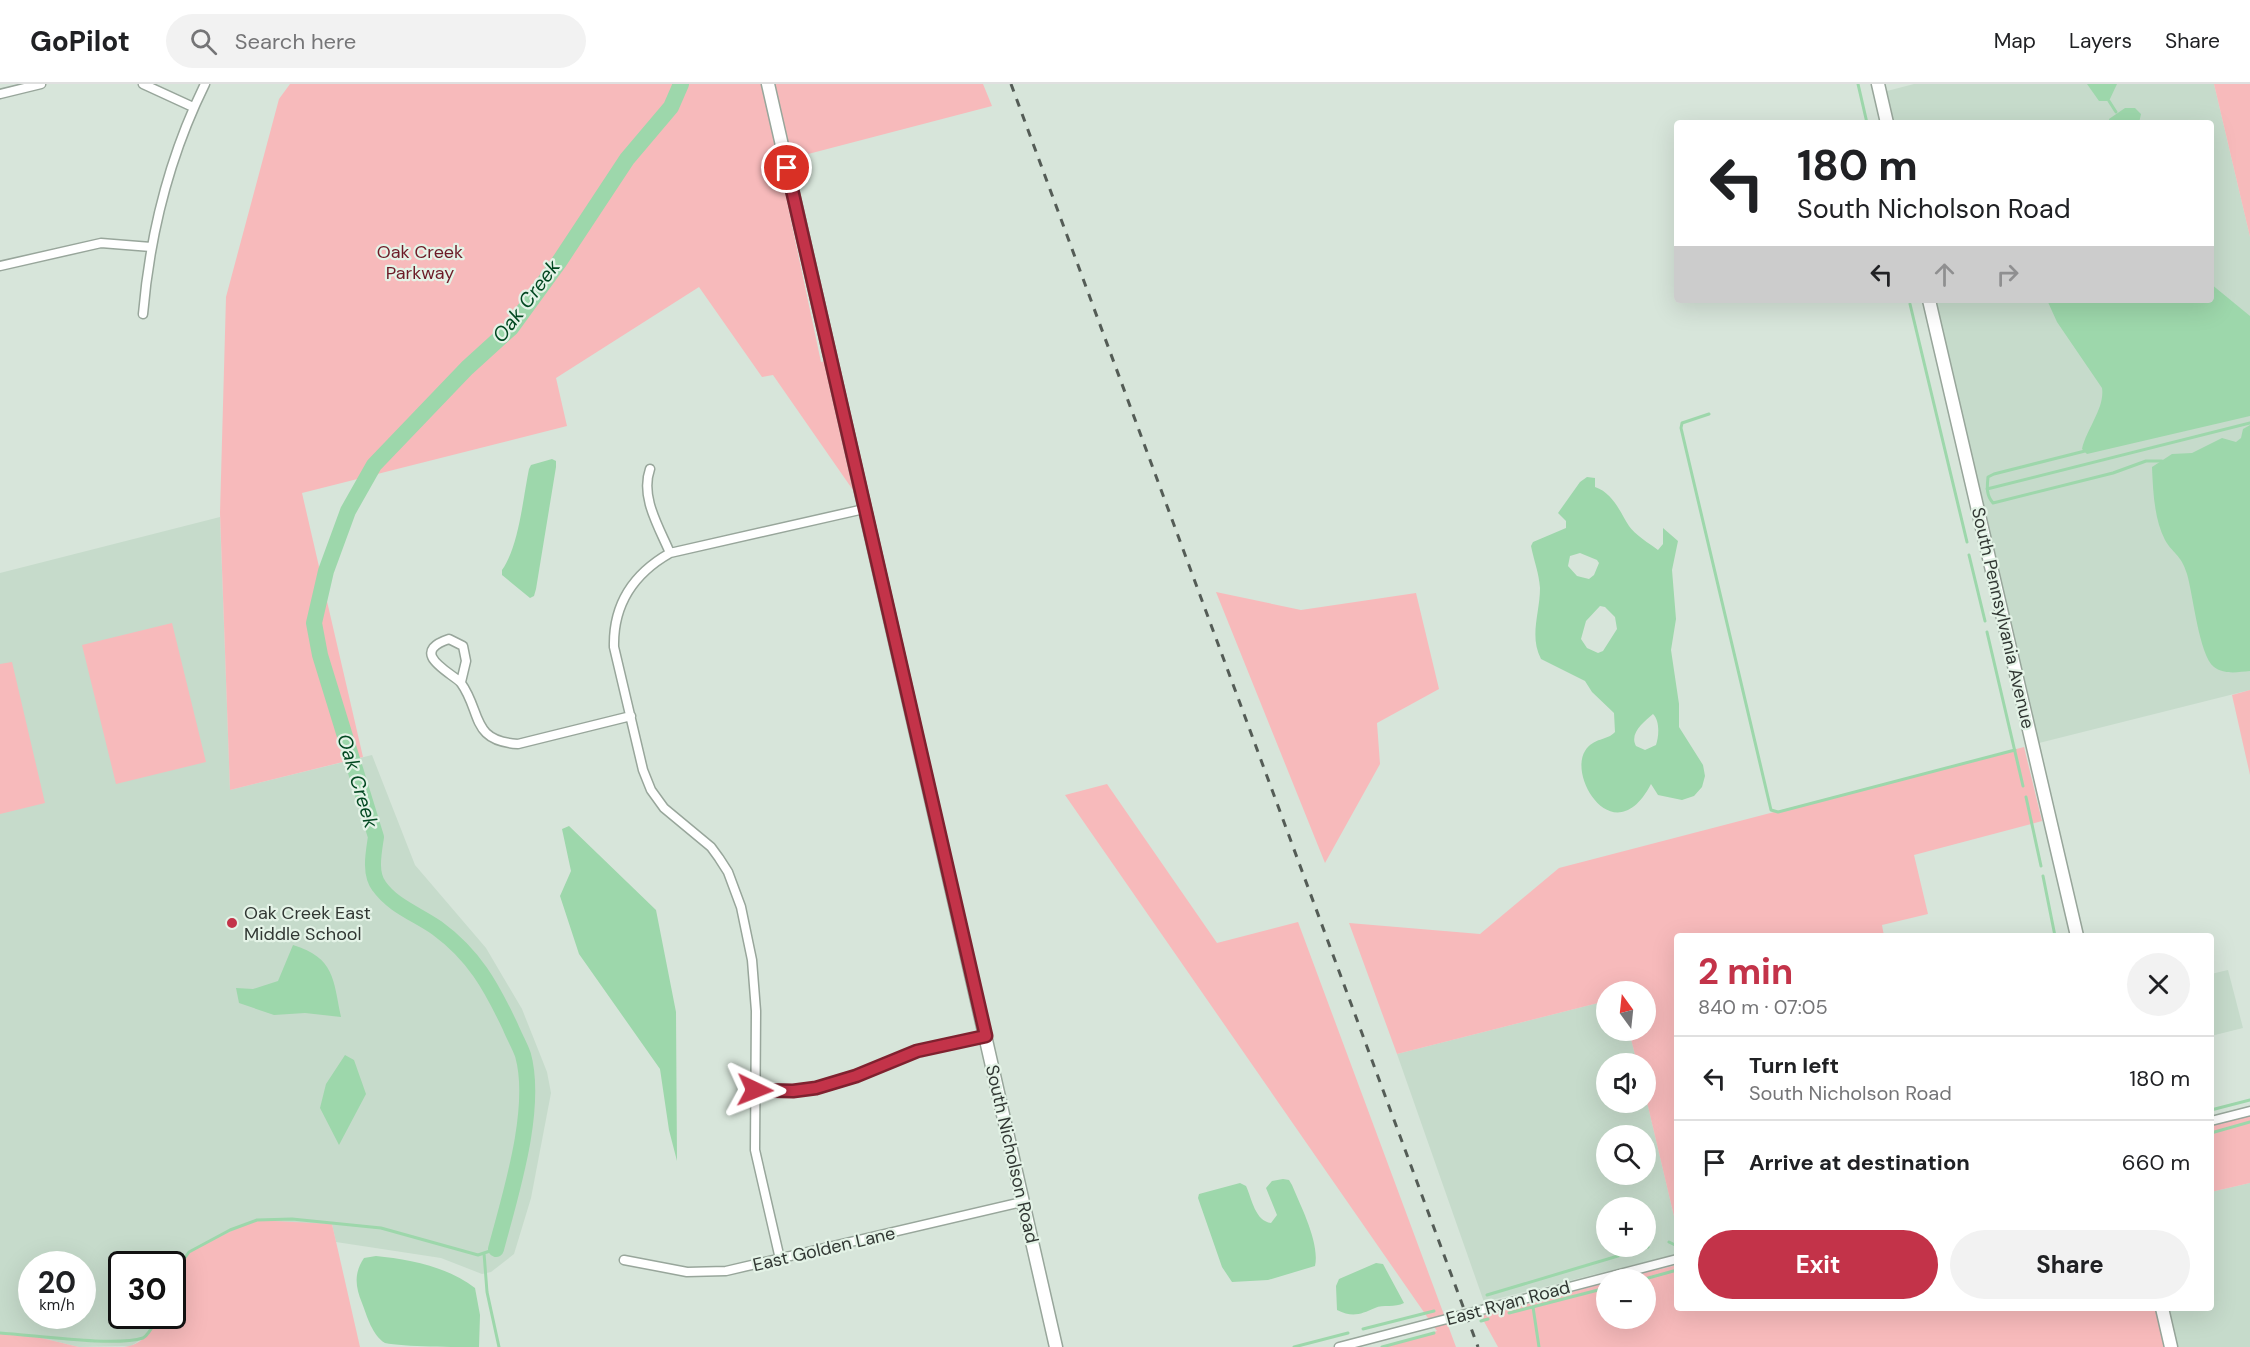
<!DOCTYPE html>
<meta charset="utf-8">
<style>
:root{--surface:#fff;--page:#f2f2f2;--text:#202124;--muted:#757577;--line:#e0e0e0;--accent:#c33349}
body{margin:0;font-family:"DM Sans",sans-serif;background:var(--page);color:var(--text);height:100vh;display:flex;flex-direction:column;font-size:22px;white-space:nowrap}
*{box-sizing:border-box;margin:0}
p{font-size:20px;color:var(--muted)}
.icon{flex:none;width:33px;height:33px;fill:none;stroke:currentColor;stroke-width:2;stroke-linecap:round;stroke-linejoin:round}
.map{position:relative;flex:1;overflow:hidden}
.details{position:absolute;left:1674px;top:849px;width:540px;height:378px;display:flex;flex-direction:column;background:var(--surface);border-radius:6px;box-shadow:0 6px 24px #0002}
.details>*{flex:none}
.banner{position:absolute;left:1674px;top:36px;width:540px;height:183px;border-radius:6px;box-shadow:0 6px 24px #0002;background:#fff;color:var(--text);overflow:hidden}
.needle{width:39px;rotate:345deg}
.tools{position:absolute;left:1596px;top:897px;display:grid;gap:12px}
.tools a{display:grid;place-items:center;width:60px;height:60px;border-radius:50%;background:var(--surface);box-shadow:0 6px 24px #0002;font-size:30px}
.speed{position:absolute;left:18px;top:1167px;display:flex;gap:12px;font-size:30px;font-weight:700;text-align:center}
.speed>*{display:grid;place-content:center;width:78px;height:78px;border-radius:50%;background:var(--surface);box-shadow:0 6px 24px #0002;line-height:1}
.speed small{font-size:15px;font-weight:400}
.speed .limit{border:3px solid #111;border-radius:9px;background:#fff;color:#111}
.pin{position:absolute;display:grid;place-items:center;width:51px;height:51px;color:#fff;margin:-26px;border:3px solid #fff;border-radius:50%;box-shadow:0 2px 6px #0007}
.me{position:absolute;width:66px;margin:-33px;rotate:92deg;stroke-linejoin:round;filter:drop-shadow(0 0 4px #0008)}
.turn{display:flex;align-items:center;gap:21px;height:126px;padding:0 24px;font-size:27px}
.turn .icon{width:78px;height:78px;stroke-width:2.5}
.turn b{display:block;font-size:42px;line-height:51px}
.lanes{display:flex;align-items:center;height:57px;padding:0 24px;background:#0003;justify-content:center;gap:30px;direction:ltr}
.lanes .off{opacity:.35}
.round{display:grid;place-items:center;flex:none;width:63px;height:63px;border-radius:32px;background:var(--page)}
.summary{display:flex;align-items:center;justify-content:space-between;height:102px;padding:0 24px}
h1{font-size:36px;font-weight:700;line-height:45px;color:var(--accent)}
.primary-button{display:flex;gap:12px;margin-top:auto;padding:12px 24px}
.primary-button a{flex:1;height:69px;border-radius:36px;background:var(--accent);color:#fff;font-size:24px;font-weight:700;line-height:69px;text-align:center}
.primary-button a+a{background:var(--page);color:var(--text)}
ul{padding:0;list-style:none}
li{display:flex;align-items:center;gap:18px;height:84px;padding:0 24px;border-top:2px solid var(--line)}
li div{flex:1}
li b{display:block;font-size:22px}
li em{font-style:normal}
header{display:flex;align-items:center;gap:36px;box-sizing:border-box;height:84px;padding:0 30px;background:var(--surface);border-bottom:2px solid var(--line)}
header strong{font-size:28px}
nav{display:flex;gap:33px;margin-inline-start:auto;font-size:21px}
.search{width:420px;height:54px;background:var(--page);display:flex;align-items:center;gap:15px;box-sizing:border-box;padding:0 21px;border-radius:33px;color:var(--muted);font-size:22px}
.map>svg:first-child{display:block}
.built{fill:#c6dbcb;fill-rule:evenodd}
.green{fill:#f7babb}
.water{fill:#9dd7ab;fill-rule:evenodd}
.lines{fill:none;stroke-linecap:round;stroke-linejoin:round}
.stream{stroke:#9dd7ab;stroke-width:3}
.river{stroke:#9dd7ab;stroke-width:16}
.street-casing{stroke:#98a69b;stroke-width:11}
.secondary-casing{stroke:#98a69b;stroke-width:15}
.street{stroke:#fff;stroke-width:8}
.secondary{stroke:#fff;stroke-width:12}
.rail{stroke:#545c56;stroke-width:3;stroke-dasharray:8 8;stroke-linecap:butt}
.route-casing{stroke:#7f212f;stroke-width:15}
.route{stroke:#c33349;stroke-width:10}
.poi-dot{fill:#c33349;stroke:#e4f3e7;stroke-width:2}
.labels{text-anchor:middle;stroke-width:4.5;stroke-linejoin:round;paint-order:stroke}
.park-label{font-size:18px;fill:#6c1a26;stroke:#e4f3e7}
.street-label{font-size:18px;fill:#313733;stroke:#e4f3e7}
.poi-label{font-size:18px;fill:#313733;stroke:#e4f3e7;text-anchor:start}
.water-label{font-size:20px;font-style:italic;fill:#024821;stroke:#e4f3e7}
</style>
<header>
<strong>GoPilot</strong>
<div class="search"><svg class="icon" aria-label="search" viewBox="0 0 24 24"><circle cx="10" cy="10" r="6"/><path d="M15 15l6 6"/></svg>Search here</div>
<nav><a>Map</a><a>Layers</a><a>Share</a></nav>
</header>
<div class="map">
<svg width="2250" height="1263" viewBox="0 0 2250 1263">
<rect width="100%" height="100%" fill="#d7e5da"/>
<path class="built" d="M1914,0h300l36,153v453l-211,53 -103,-443h275v-177h-317l-7,-32z
M220,433l10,273 142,-35 43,110 71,83 36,61 25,63 4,21 -20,105 -17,56 -23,18 -9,2 -41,-16 -105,-16 -4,-18 -159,68 -1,-28h-50v52h38l-15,21 -14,9 -52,1 -54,-13 -25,-2v-759zM32,1180h50v52h-50z
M2228,886l15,58 -32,8v-62z
M1606,917v29l23,1 8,32 -31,1v38h40v-4l31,131v25l-193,48 -87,-248zM1606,1052h40v38h-40zM1606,1124h40v38h-40z
M2250,1099v164h-73l-9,-39h43v-116z"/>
<path class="green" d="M290,0h472l59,278 10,-2 24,133 -82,-118 -11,2 -63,-90 -143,91 11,48 -265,67 61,264 -133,33 -10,-277 6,-216 53,-198z
M773,0h210l9,22 -203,53z
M2214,0h36v153z
M1216,508l85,18 115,-17 23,96 -62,34 3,41 -55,99z
M172,539l34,139 -90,22 -34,-139z
M12,578l33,141 -45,11v-150z
M2250,606v85l-18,-80z
M2024,663l18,74 -128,34 14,59 -46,11 2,11h-207v293l-31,-131v-34l-9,-1 -8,-32 17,-1v-38h-40v9l-209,53 -48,-131 131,11 79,-66z
M1107,700l110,159 81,-21 158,425h-72l53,-16 -372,-536z
M2250,1032v67l-39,9v-66z
M254,1136l78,4 28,123h-236c18,-2 28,-16 36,-31h12c0,-22 4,-46 17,-64z
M1677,1181v43h479l9,39h-667l-17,-31 125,-33v35h40v-38l-26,-1z
M0,1248l25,2 54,13h-79z"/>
<path class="water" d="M2087,0h30l-8,17h-10z
M2125,24h10l6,6 -2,9h-29l-1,-4z
M2211,200l39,32v100l-163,38 -5,-5c5,-21 23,-41 20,-61l-45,-66 -10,-22h164z
M2250,341v246c-12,1 -25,4 -36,-4 -15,-12 -21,-73 -27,-93 -6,-20 -15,-21 -22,-34 -11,-21 -12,-50 -13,-73l20,-13 20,-1 30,-15 14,4 5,-4 2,-9z
M552,375l4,2v6l-20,122 -2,7 -4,2 -28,-23v-5c17,-24 21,-72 27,-101l2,-4z
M1587,393l8,1v9c18,6 25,25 34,39 5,8 21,18 29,24l5,-6v-16l15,13 -6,29 4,49 -5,31 8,54v23l24,38 2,11 -3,11 -8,9 -12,4 -24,-5 -7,-11c-36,69 -83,-6 -66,-33 9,-14 22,-10 30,-19l-1,-19 -22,-21 -7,-11 -44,-22c-12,-23 -1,-46 -1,-71 -1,-15 -6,-27 -9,-42l2,-4 33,-14v-7l-8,-8 22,-31zM1580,469l17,7 2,3 -5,12 -5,4 -12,-3 -9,-10 2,-10zM1600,522l5,1 10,10 2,12 -14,22 -5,2 -11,-5 -6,-9 5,-18zM1653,630c7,7 6,22 3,31l-11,5 -9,-4c-7,-13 8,-24 17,-32z
M569,742l87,84 20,102 1,149 -8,-31 -9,-61 -81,-115 -19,-58 11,-25 -9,-42z
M293,861c42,13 40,34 48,72l-36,-4 -31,2 -35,-12 -3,-15 17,1 25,-8z
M345,971l9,5 12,34 -27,51 -19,-37 6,-24z
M1283,1095l6,1 3,5c9,22 28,58 23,81l-47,14 -36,2 -10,-15 -24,-69 1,-4 41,-11 6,3c6,13 9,35 25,37l6,-8 -11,-27 6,-7z
M376,1172c32,3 73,11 99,32l5,27 -1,32c-22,0 -76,0 -94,-4 -13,-8 -18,-27 -23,-40 -7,-17 -8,-30 2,-45z
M1376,1179l7,1 21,39c-9,5 -21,1 -29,5 -14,6 -22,10 -38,2l-1,-24 3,-7z"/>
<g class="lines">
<path class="stream" d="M1858,0l9,39
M2109,17l7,11
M1910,220l57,238
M1709,330l-27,9 -1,5 90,382 7,2 237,-62
M2085,367l-91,23 -6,3c-1,10 -2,18 5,26l120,-30 33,-12h16
M1987,405l263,-66
M1969,471l16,66
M1987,548l36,154
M2026,713l15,69
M2043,792l12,60
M2211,1026l39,-10
M2211,1049l39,-11
M1669,1158l8,4
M484,1169l3,39 12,55
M1641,1196l36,-10
M172,1208l12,-33 5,-7 41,-22 27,-10 35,-1 89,9 97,27 18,-6
M1487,1211l161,-48
M1533,1223l6,40
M1509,1229l97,-25
M1481,1237l7,-2
M1363,1245l71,-18
M0,1249c35,2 114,14 143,5 7,-4 11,-15 15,-22
M1294,1263l54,-14
M1382,1263l52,-14"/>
<path class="river" d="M496,1165c14,-53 42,-140 27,-194 -3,-9 -9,-19 -13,-29 -19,-40 -36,-71 -73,-98 -20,-14 -44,-22 -58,-42 -10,-13 -5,-35 -3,-49l-56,-182 -6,-32 12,-52 22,-60 26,-46 93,-97 44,-40 48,-66 68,-103 44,-52 10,-23"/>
<defs>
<path id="street" d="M143,0l50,23
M0,10l41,-10
M0,182l101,-23 50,4
M143,230c7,-81 26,-157 62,-230
M650,385c-10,28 9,58 20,84
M461,598l5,-21 -3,-15 -14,-7c-43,14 5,35 12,44 21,29 9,58 57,61l113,-28
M755,1006l38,1 23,-3 40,-12 61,-25 69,-15
M2211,1037l39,-10
M780,1175l-25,-109 1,-139 -4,-51 -11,-53 -13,-35 -9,-14 -8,-11 -47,-39 -13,-18 -8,-20 -29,-123c-1,-43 19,-73 56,-94l194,-44
M624,1176l63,12 39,-1 296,-69
M1339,1263l338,-88"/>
<path id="secondary" d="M768,0l288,1263
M1878,0l9,39
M1929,216l148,636
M2162,1224l9,39"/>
</defs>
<use href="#street" class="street-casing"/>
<use href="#secondary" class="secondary-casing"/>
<use href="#street" class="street"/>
<use href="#secondary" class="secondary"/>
<path class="rail" d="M1011,0l467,1263"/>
</g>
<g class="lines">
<defs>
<path id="route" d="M755,1006l38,1 23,-3 40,-12 61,-25 69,-15 -199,-868"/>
</defs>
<use href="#route" class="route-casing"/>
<use href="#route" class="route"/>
</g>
<circle class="poi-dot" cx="232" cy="839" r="6"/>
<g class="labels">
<g class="park-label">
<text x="420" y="174">Oak Creek<tspan x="420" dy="21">Parkway</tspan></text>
</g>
<g class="street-label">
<text transform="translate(2003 534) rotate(77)" y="6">South Pennsylvania Avenue</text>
<text transform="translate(1012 1070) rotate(77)" y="6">South Nicholson Road</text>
<text transform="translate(824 1165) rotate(-13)" y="6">East Golden Lane</text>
<text transform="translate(1508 1219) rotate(-15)" y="6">East Ryan Road</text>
</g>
<g class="poi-label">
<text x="244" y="835">Oak Creek East<tspan x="244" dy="21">Middle School</tspan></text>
</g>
<g class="water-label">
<text transform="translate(526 217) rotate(-53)" y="7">Oak Creek</text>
<text transform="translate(358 697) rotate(73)" y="7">Oak Creek</text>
</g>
</g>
</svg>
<div class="tools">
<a><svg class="needle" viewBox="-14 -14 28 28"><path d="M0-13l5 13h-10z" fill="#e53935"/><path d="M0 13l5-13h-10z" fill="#757577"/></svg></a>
<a><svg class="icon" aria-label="sound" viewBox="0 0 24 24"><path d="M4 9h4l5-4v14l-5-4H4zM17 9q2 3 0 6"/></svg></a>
<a><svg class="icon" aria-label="search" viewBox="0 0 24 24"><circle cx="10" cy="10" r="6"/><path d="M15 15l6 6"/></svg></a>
<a>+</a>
<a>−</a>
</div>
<div class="speed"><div>20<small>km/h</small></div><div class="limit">30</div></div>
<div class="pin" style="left:787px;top:84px;background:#d93025"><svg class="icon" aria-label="arrive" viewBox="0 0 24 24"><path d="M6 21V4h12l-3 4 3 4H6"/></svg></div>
<svg class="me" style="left:755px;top:1006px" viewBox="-20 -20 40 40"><path d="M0-17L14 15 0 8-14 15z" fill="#c33349" stroke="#fff" stroke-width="4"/></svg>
<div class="banner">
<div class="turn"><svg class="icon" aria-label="left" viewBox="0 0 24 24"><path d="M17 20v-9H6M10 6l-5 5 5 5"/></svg><div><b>180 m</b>South Nicholson Road</div></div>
<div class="lanes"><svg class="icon" aria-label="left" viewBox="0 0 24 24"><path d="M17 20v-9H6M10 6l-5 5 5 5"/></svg><svg class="icon off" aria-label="ahead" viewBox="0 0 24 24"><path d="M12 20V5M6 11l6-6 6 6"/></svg><svg class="icon off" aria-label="right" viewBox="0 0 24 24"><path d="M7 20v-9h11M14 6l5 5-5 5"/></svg></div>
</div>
<section class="details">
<div class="summary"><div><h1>2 min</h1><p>840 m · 07:05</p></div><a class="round"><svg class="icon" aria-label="close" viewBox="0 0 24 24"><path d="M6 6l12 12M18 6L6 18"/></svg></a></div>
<ul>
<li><svg class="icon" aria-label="left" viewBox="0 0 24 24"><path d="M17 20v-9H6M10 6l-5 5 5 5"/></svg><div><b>Turn left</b><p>South Nicholson Road</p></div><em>180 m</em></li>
<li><svg class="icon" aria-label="arrive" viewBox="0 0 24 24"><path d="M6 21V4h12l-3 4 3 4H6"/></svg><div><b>Arrive at destination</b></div><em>660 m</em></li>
</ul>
<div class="primary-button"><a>Exit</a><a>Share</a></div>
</section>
</div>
